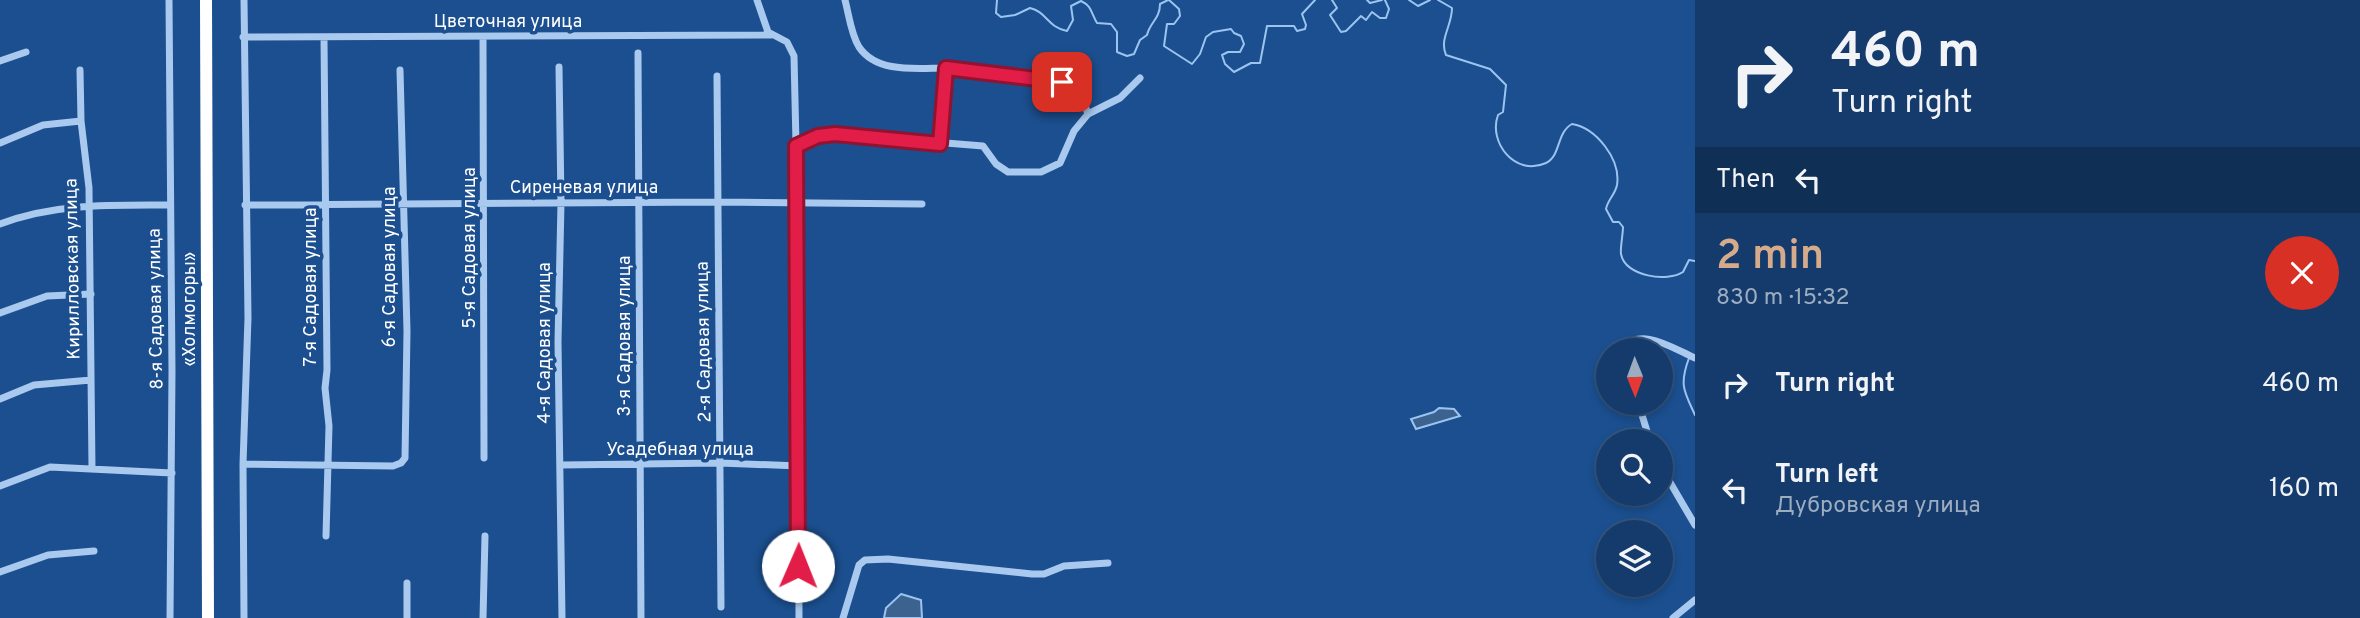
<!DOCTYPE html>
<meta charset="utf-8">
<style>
:root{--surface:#143b6b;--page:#1d4271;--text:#f1f3f6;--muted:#9dadc1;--line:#33557e;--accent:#d6ab8b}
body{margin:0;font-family:Overpass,sans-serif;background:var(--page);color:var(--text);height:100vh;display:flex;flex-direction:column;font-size:26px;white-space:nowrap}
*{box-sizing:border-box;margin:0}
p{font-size:23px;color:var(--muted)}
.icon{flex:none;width:38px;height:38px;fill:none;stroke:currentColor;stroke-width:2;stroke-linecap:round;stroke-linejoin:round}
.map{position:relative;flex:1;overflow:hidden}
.side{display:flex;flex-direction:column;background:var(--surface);width:665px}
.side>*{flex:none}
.guide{background:#143b6b;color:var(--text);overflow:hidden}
.needle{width:46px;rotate:179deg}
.controls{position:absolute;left:1596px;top:338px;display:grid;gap:14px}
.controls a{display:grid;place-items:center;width:77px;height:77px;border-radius:50%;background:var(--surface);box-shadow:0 4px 10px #0003,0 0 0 2px var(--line);font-size:35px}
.pin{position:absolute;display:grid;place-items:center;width:60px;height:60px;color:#fff;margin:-30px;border-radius:14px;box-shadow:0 4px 10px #0006}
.me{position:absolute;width:77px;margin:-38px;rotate:1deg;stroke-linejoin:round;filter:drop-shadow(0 0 5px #0008)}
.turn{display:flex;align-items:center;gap:24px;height:147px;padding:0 21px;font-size:32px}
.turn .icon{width:91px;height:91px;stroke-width:2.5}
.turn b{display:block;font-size:49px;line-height:60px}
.then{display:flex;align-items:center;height:66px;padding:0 21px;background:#0003;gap:14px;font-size:26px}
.round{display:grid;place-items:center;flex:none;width:74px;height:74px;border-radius:37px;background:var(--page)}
.head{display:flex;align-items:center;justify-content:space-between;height:119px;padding:0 21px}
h1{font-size:42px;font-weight:600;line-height:52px;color:var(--accent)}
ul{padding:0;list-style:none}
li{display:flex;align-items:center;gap:21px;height:105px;padding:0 21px}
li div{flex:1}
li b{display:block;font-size:26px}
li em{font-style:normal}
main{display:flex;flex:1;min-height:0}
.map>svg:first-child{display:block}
.water{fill:#3c6290;stroke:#9cc4f0;stroke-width:2}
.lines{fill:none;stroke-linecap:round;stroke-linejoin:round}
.stream{stroke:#9cc4f0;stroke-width:2}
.street{stroke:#a9c9ee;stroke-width:7}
.highway{stroke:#fff;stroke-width:12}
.route-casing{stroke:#92132f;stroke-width:18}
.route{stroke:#e11d48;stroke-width:12}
.labels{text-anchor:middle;stroke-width:7;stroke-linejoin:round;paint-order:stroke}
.street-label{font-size:18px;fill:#fff;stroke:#1b4f8f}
</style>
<main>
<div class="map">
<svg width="1695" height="618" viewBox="0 0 1695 618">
<rect width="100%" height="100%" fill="#1b4f8f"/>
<path class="water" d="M1439,408l15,1 6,7 -44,13 -5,-10 23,-7z
M901,594l20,6 1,18h-38l2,-10z"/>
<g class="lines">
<path class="stream" d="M997,0l-1,13 5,4 14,-2 15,-7c17,4 17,19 37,23l6,-11 -2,-14 10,-5c11,5 10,12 16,22l14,1 6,8v20l10,4 7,-2 6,-14 7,-5c3,-13 13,-16 13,-31l8,-4
M1169,0l10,9 1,7 -6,8h-7l-3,22 28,18 8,-10 6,-17 7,-5 18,-3 3,4 7,3 3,8 -4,8h-12l-6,3 3,9 9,8 17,-9h9l7,-37h27l3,5 8,-2 1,-4 -4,-11 13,-14
M1332,0l5,8 -7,7 11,17 5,-1 15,-15 5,4 6,-8 8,6h6l3,-9 -4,-9
M1367,0l3,3 12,-3
M1409,0l9,6 12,-6
M1438,0l14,8c0,18 -13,31 -6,47l44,14 16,16 -3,27 -5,3c-10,27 17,62 48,48 15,-7 10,-30 26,-39 24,4 49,35 45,61 -2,10 -9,14 -11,24l7,13h6l4,5c0,7 -3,22 -2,27 4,23 47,28 62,18l6,-12 6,1
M1689,358c-10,27 -5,33 6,57"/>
<path class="street" d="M169,0l3,372 -2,246
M244,0l4,318 -5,146 1,154
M757,0l11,32 19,10 7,14 4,177 1,385
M845,0c4,15 6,34 14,47 18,27 59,21 87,21
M243,37l528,-2
M483,37l1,421
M324,38l3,332 -2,18 4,38 -3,110
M638,53l3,565
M0,61l26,-9
M559,67l2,136 -3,139 4,276
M80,70l1,51 8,67 3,280
M717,76l4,531
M0,143l43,-18 38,-4
M940,144l6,-76 116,14 18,10 8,22
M796,146l22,-10 17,-2 148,12 13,18 12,8h33l19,-9 14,-32 14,-17 32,-16 20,-20
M245,205l472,-3 205,2
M0,224c55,-21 112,-19 170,-19
M0,313l47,-17 44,-2
M1619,350c21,-25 53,-2 76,8
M0,399l34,-14 57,-5
M1638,402l12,39
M243,464l150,2 8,-3 4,-5 2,-127 -7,-261
M561,465l159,-2 79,3
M1661,467l34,58
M0,486l50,-19 122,6
M0,572l48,-17 46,-4
M407,618v-35
M483,618l2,-82
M843,618l16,-53 6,-5 23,-1 144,15h12l20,-8 44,-3
M1673,618l22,-18"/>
<path class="highway" d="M206,0l2,618"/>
</g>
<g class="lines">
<defs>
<path id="route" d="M798,566l-2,-420 22,-10 17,-2 105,10 6,-76 116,14"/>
</defs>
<use href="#route" class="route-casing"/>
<use href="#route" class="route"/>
</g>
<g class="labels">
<g class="street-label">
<text x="508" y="27">Цветочная улица</text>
<text x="584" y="193">Сиреневая улица</text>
<text transform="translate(469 248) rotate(-90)" y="6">5-я Садовая улица</text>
<text transform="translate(389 267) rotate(-90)" y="6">6-я Садовая улица</text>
<text transform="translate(72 269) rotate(-91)" y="6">Кирилловская улица</text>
<text transform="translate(310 287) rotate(-90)" y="6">7-я Садовая улица</text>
<text transform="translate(155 309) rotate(-91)" y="6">8-я Садовая улица</text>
<text transform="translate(189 309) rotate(-90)" y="6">«Холмогоры»</text>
<text transform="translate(624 336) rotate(-90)" y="6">3-я Садовая улица</text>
<text transform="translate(703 342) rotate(-91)" y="6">2-я Садовая улица</text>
<text transform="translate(544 343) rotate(-90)" y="6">4-я Садовая улица</text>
<text x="680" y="455">Усадебная улица</text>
</g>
</g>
</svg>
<div class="controls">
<a><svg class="needle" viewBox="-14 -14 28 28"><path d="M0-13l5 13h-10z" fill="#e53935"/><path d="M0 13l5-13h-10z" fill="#9dadc1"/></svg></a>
<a><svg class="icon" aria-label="search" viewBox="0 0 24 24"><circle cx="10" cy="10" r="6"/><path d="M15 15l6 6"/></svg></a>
<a><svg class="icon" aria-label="layers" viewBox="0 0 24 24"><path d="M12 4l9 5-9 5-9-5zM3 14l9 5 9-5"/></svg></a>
</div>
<div class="pin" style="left:1062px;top:82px;background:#d93025"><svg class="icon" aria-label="arrive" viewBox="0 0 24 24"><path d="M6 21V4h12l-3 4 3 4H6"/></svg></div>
<svg class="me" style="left:798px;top:566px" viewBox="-20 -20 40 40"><circle r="19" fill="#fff"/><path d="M0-13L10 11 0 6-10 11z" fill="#e11d48"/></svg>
</div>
<section class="side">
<div class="guide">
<div class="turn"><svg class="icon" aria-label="right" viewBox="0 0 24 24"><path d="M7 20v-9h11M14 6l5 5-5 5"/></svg><div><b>460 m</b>Turn right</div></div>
<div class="then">Then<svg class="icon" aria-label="left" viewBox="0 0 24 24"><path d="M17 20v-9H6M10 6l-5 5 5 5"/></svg></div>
</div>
<div class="head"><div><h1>2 min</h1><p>830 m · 15:32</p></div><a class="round" style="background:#d93025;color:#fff"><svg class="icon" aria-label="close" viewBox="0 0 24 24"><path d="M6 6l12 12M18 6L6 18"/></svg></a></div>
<ul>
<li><svg class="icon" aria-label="right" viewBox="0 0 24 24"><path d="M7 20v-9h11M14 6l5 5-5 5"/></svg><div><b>Turn right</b></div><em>460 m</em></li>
<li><svg class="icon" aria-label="left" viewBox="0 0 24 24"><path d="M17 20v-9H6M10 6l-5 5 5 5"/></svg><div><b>Turn left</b><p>Дубровская улица</p></div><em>160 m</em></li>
</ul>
</section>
</main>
